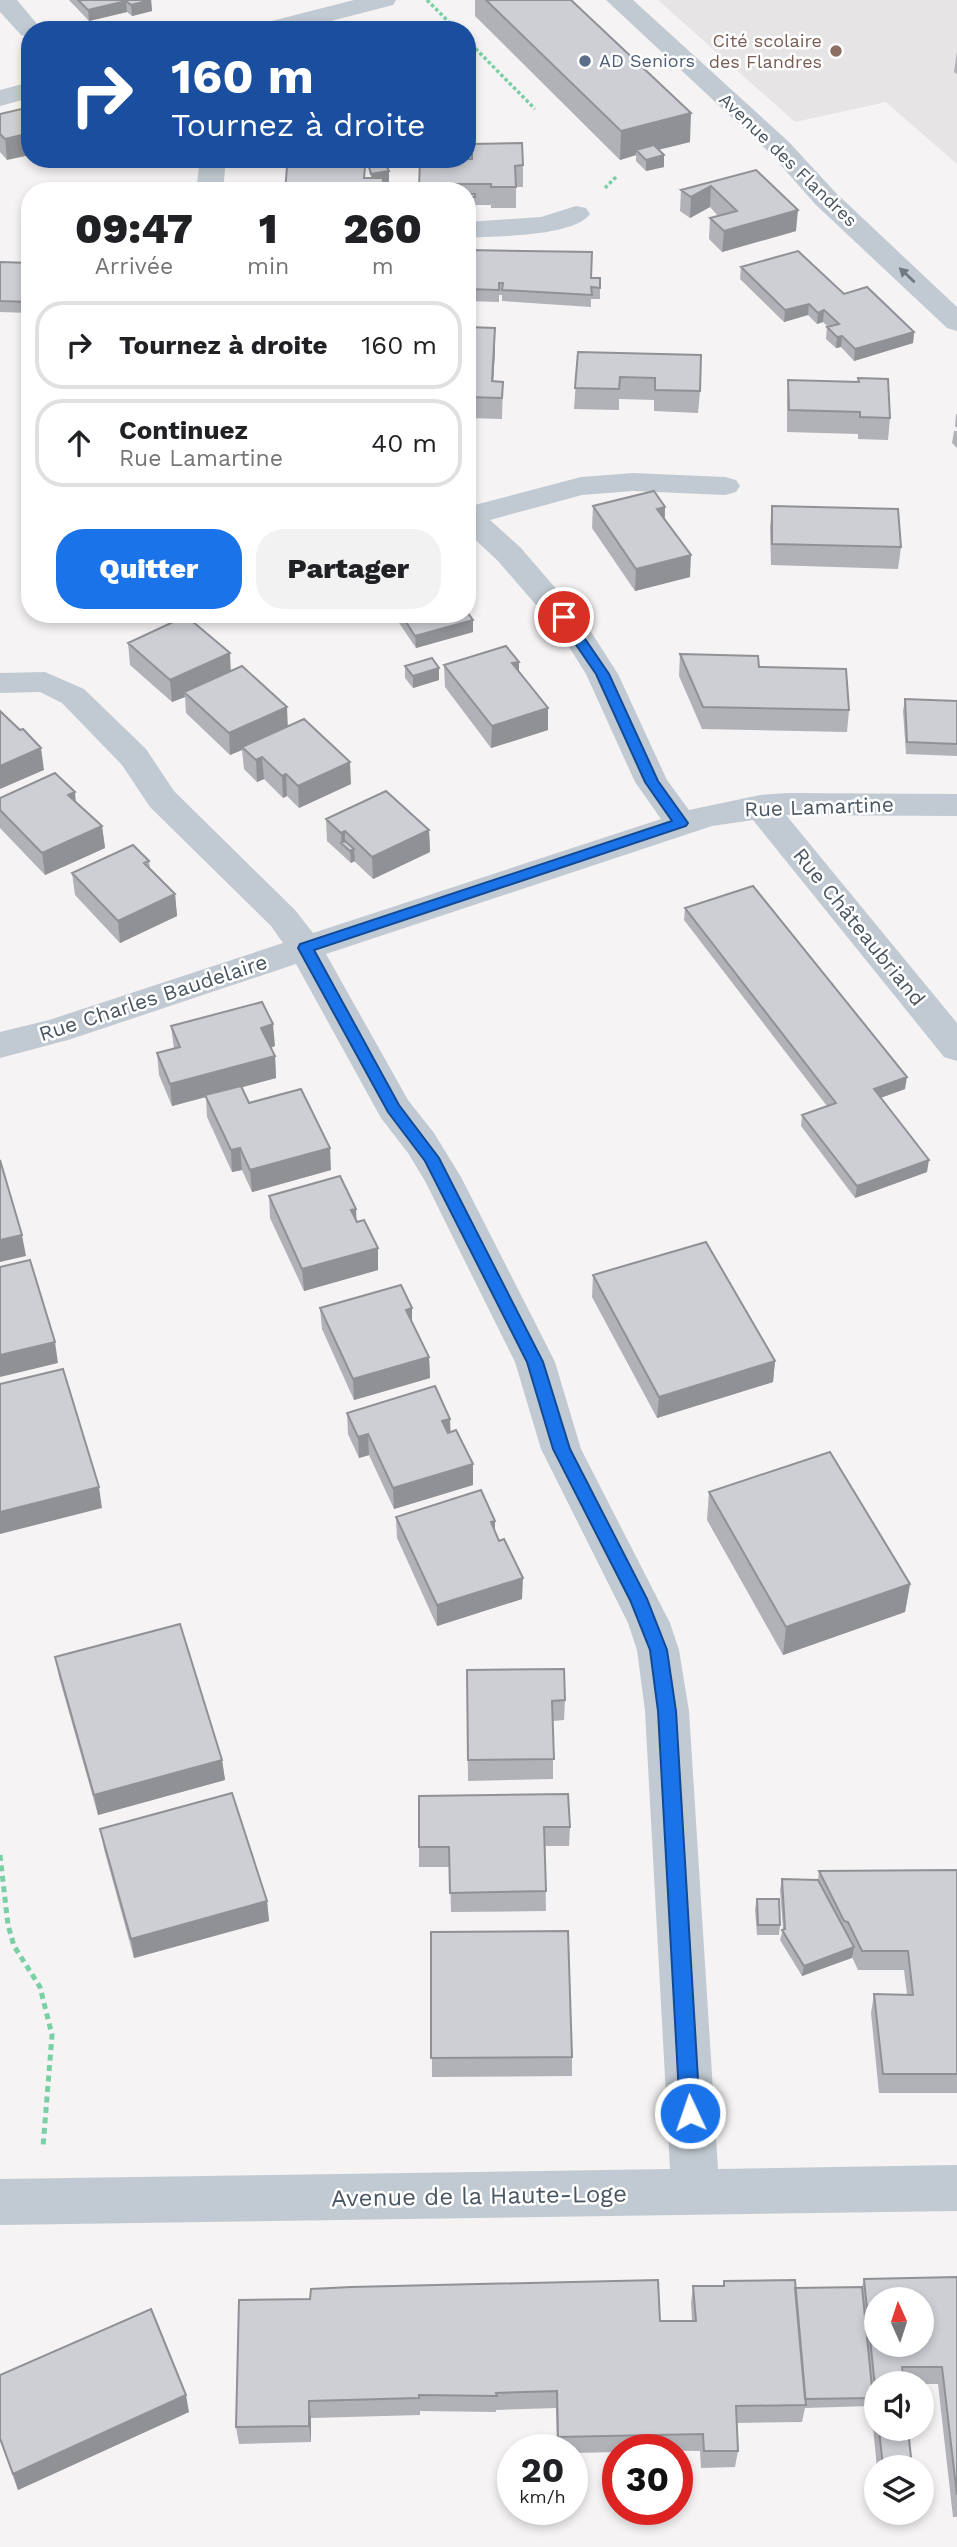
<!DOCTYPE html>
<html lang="fr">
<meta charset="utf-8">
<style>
:root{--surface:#fff;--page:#f2f2f2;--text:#202124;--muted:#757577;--line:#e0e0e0;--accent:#1a73e8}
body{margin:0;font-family:"Work Sans",sans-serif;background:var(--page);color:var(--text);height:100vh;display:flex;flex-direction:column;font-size:26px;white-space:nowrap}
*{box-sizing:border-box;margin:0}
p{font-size:23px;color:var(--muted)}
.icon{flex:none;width:38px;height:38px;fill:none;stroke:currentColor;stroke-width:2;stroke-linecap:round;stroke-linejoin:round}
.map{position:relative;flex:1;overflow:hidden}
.side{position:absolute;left:21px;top:182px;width:455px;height:441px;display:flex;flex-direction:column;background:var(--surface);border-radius:28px;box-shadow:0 4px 10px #0003}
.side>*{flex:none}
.hud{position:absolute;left:21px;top:21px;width:455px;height:147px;border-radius:28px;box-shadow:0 4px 10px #0003;background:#1a4fa0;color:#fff;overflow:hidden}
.needle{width:46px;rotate:357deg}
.buttons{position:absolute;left:864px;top:2287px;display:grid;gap:14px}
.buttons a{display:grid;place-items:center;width:70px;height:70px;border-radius:50%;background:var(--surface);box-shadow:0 4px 10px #0003;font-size:35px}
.speed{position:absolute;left:497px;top:2434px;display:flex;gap:14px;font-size:35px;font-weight:700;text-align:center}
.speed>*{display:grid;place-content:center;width:91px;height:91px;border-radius:50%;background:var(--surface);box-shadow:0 4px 10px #0003;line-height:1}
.speed small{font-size:18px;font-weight:400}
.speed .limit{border:10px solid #d22;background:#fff;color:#111}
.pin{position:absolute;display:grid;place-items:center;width:60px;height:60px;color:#fff;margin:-30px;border:4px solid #fff;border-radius:50%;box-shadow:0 2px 7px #0007}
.me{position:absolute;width:77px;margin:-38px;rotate:357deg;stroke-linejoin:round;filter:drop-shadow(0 0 5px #0008)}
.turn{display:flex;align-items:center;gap:24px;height:147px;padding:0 35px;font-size:32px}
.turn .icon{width:91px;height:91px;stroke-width:2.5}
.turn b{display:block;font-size:49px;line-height:60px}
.eta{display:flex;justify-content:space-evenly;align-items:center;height:119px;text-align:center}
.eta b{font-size:42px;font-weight:800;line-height:49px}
.primary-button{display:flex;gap:14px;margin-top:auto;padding:14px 35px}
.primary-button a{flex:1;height:80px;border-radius:28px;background:var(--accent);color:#fff;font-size:28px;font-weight:800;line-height:80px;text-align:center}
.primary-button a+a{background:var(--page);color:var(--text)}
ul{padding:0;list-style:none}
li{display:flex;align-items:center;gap:21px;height:88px;margin:0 14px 10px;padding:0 21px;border:4px solid var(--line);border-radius:28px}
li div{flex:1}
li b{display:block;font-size:26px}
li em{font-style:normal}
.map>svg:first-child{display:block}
.education{fill:#e6e4e5}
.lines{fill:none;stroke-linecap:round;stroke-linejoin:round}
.path-far1{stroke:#7ad0a6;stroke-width:3.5;stroke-dasharray:3.5 2.5;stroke-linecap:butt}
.path{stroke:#7ad0a6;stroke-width:5;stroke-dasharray:6 4.5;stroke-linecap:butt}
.minor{fill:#c1cad2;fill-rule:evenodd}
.wall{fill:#b0b2b7}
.shaded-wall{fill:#909195}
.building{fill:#cdcfd5;stroke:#909195;stroke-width:2;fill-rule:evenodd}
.oneway{fill:#6e7983}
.route{fill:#1a73e8;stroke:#114b97;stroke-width:2}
.education-dot{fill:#8d6e63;stroke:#fff;stroke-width:2.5}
.service-dot{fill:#5c6f8a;stroke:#fff;stroke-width:2.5}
.labels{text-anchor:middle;stroke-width:5;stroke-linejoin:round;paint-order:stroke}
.far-education-label{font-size:18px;fill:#785e54;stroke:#fff;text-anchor:end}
.far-service-label{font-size:18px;fill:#4e5e75;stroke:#fff;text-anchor:start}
.far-street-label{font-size:18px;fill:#4a5661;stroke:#fff}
.street-label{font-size:21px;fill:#4a5661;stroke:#fff}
.near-street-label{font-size:24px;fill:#4a5661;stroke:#fff}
</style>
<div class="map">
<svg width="957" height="2547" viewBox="0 0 957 2547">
<rect width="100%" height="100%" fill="#f5f3f3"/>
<path class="education" d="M658,0h299v164l-71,-62 -91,20z"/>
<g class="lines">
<path class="path-far1" d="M427,0l30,30
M467,40l68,69
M605,188l12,-12"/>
<path class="path" d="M0,1855l8,70 6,21 26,41 12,48 -9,112"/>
<path class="minor" d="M0,0h17l25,30h-12v8l-9,-3 -21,-23z
M354,0h42l-3,5 -97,25h-43l3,-5z
M606,0h27l156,142 47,51 121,114v24l-10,-3 -131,-123 -45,-51z
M30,82v16l-30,8v-16z
M200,159h26l-3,32h-27z
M576,206l10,2 4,6c-16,23 -96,22 -123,24v-16l74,-5z
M633,473l92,4 11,3 4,6 -4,6 -11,3 -92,-4 -51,4 -92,25 30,27 64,74 34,53 49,106 22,30 71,-15 27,-2 170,1v22l-171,-1 171,208v38l-13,-4 -191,-237 -41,6 -386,128 82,146 26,33 27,44 94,185 26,87 89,174 9,27 10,61 29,458 239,-4v46l-957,14v-46l670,-10 -25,-458 -8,-61 -9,-27 -87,-174 -26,-87 -90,-181 -17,-28 -27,-35 -85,-154 -228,76 -68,18v-26l49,-12 234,-77 -12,-17 -121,-119 -28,-42 -60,-62 -22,-11 -40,1v-20l45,-1 39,17 62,60 28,42 121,119 18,23 348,-114 -26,-37 -49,-108 -25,-40 -63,-73 -31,-29v-25l114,-30z"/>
</g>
<path class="wall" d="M69,0h82l1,11 -20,5 -5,-4 -38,9z
M475,0h96l119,142 -32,8 6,17 -18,4 -10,-10v-6l-16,5 -145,-144z
M957,51v23l-3,-2z
M30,107l-23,53 -7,-8v-38z
M420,160l103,5v22h-7v21h-25v-3h-15v3h-9v-17h-48z
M756,170l40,61 -74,21 -13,-13 1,-21 8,-2 -8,-9 -20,11 -10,-7 1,-21z
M467,250l124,28h9v21h-9v8l-89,-6v-6h-3v7l-32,-1z
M0,262l30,1v50l-30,-1z
M741,267l103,27 70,38 -1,11 -59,18 -13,-14 -5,1 -10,-9 1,-12h1l-5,-5 -6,2 -9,-9 -24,7 -44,-43z
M467,327l28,23 -2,31 10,1 -1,37 -35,-1z
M578,352l122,39 -2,22 -44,-2v-11l-35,-1v11l-45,-1z
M858,378l32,40 -2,22 -30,-1v-5l-71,-2v-30l1,-22 70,2z
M956,414h1v14l-2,-2z
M954,431h3v17l-5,-5z
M593,506l72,1v12l25,58 -55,14 -43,-63z
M772,506l129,41 -3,22 -127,-4 -1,-37z
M393,614h74l6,6v12l-57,16z
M128,643l103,28 57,55 63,58 -52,24 -12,-12 -4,2 -19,-19 -7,3 -13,-13 -2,-19 -12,5 -44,-42 -1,-16 -13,5 -42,-37z
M680,654l79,13 90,43 -2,22 -145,-3 -23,-53z
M444,665l75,7 29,58 -57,18 -46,-61z
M405,666l34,2v12l-26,8 -8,-10z
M905,699l52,2v55l-51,-2 -3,-43z
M0,798l76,4 26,24 3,22 -60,27 -45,-47z
M326,819l103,11 1,22 -57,27 -19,-18 -3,2 -24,-22z
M149,861l1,7 25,26 2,22 -57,27 -45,-48 -3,-22z
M685,908l220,181 -25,9 47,74 -72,26 -54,-72 1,-11 25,-9 -143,-186z
M171,1026l104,20 -4,2 4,8 1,22 -34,9 7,16 82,67 -79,22 -10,-22 -10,2 -25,-55 -1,-20 -34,9 -13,-31 -2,-22 17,-4z
M269,1196l88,26 21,26v22l-74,21 -34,-73z
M593,1275l182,86 -2,21 -116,36 -65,-121z
M320,1308h92v14l17,35 1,21 -76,22 -32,-71z
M347,1413l103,19 23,53 -79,24 -25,-54 -10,3 -11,-24z
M709,1492l201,92 -5,28 -122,43 -76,-135z
M396,1517l99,4v11l27,67 -85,27 -40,-88z
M55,1657l167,103 3,20 -127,35 -39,-138z
M467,1670l98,30 -1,20 -11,1v58l-85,2z
M419,1796l151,31 -1,19h-24l1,65 -95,1 -1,-45h-31z
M100,1829l167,72 2,20 -135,37 -30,-109z
M957,1870v223h-78l-8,-80 3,-19h33l-3,-24h-46l-6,-13 -50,19 -22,-36 3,-11 -3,-39 2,-11 36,1 1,-9z
M757,1899l23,26 -1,10h-22l-2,-26z
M431,1932l141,125v19l-140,1z
M957,2277v240h-4l-15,-133h-61v45h31l4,39h-35l-6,-62 -66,2 -3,14 -66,1 2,28 -3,16 -34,1 -1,-17 -82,-1v2l-46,1v-3h-15l-1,-42 -60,2v2l-76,-1v4l-109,3v24l-72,2 -3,-17 3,-127 421,21h32l-1,-18 2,-17 102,2 67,-1 2,-8z
M0,2375l189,37 -171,78 -18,-49z"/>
<path class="shaded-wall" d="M151,0l1,11 -20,5 -1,-11z
M126,1l1,11 -38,9 -1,-11z
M691,113l-1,29 -49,12 -5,-4v5l-16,5 1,-29z
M30,133v22l-23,5 -2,-21z
M664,155v12l-18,4v-11z
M389,171v12h-6v8l-11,-6 -1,-11z
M711,186l-1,21 -20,11 1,-21z
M798,210l-2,21 -74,21 2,-21z
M809,304l-1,11 -24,7 1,-12z
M824,310l-1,12 -6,2 1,-11z
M495,328v22l-3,53v-22z
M914,332l-1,11 -59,18 1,-12z
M842,336l-1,11 -5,1 1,-11z
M665,507l-1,22 -7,-20z
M691,555l-1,22 -55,14 1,-22z
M473,620v12l-57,16 -1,-12z
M230,653l1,22 -47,17 1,5 -13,5 -2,-22z
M519,662v22l-7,-21z
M439,668v12l-26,8v-12z
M287,707l1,22 -46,18v3l-12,5 -1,-22z
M548,708v22l-57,18 1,-22z
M41,748l3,22 -44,19v-23z
M262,757l2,22 -7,3 -1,-22z
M350,762l1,22 -52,24 -1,-22z
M286,774l1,22 -4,2 -1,-22z
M75,792l2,22 -9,-19z
M102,826l3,22 -60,27 -3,-22z
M429,830l1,22 -57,27 -1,-22z
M345,831v15l-4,-3 1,12 -1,-22z
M354,849l1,12 -4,2 -1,-12z
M175,894l2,22 -57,27 -2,-22z
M273,1024l2,22 -12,4 -2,-22z
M275,1056l1,22 -104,28 -2,-22z
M907,1077l-2,12 -33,12 2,-12z
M240,1148l2,22 -10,2 -1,-22z
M330,1148l1,22 -79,22 -2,-22z
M929,1160l-2,12 -72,26 2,-12z
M356,1209l1,22 -6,-21z
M22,1235l4,21 -26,6v-22z
M378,1248v22l-74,21 -2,-22z
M412,1308v22l-6,-20z
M55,1342l3,21 -58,14v-22z
M429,1357l1,21 -76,22 -1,-21z
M775,1361l-2,21 -116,36 2,-21z
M450,1419l1,21 -9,-19z
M368,1434l1,21 -10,3 -1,-21z
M473,1464v21l-79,24 -1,-21z
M99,1487l3,21 -102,26v-22z
M495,1521v21l-4,-20z
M523,1578l-1,21 -85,27v-21z
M910,1584l-5,28 -122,43 3,-28z
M222,1760l3,20 -127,35 -4,-20z
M267,1901l2,20 -135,37 -3,-19z
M854,1947l-2,11 -50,18 2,-10z
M186,2395l3,17 -171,78 -5,-16z
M309,2401l2,17v24l-2,-16z"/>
<path class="building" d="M78,0h73l-20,5 -5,-4 -38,9z
M486,0h85l120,113 -70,18z
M412,23l7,7h-35z
M30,107v26l-25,6 -5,-5v-20z
M522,143l1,22 -8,1 1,21h-25v-3h-47v4h-25l1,-28 52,-1v-15z
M654,145l10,10 -18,5 -10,-10z
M467,154h5v5h-12h7z
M386,165l3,6 -18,3 -2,-7z
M287,167h78l-1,11h19l-1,13h-97z
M756,170l42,40 -74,21 -14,-13 27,-7 -26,-25 -20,11 -10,-7z
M467,194h8v3h-8z
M467,250l125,2 -1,26h9v10l-9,-1 1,8 -90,-5 1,-7h-4v7l-32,-1z
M798,251l46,43 23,-7 47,45 -59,17 -13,-13 -5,1 -10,-10 12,-3 -15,-14 -6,3 -9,-9 -24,6 -44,-43z
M0,262l30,1v39l-30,-1z
M467,327l28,1 -3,53 11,1 -1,16 -35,-1z
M578,352l123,3 -1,36 -45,-1v-12l-35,-1 -1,12 -44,-1z
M858,378l30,1 2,39 -30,-1v-5l-71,-2 -1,-30 71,2z
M654,491l11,16 -8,2 34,46 -55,14 -43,-63z
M772,506l126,3 3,38 -129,-3z
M467,612l6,8 -58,16 -14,-22h66z
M186,616l44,37 -60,27 -42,-37z
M506,646l13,16 -7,1 36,45 -56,18 -48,-61z
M680,654l78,2 1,11 87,2 3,41 -146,-3z
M432,658l7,10 -26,8 -8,-10z
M242,666l45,41 -58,26 -45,-41z
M905,699l52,2v43l-50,-2z
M0,711l20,19 3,-1 18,19 -41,18z
M304,719l46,43 -52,24 -12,-12 -4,2 -20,-19 -6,3 -14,-13z
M55,773l20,19 -7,3 34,31 -60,27 -42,-43v-12z
M386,791l43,39 -57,27 -27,-26 -4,2 -15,-14z
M345,841l9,8 -4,2 -9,-8z
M133,845l16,16 -5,2 31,31 -57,27 -46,-48z
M753,886l154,191 -33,12 55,71 -72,26 -55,-71 34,-12 -151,-195z
M262,1002l11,22 -12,4 14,28 -105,28 -13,-31 23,-6 -9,-21z
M241,1086l8,17 52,-14 29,59 -80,22 -10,-22 -9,2 -26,-55z
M0,1160l22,75 -22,5z
M340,1176l16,33 -5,1 6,12 7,-2 14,28 -76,21 -33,-73z
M706,1242l69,119 -116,36 -66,-122z
M30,1260l25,82 -55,13v-88z
M401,1285l11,23 -6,2 23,47 -76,22 -33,-71z
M63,1369l36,118 -99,25v-128z
M435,1386l15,33 -8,2 6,12 8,-3 17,34 -80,24 -25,-54 -10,3 -11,-24z
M830,1452l80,132 -124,43 -77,-135z
M481,1490l14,31 -4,1 8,19 5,-2 19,39 -86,27 -41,-88z
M180,1624l42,136 -128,35 -39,-138z
M564,1669l1,31 -13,1 2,58 -86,1 -1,-90z
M232,1793l35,108 -136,38 -31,-110z
M568,1794l2,33h-26l2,64 -96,2 -1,-46h-30v-51z
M957,1870v204h-74l-9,-80 39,1 -5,-44h-46l-14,-29 -4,-1 -25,-50z
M782,1879l36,1 36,67 -50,19 -22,-36 3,-1z
M757,1899h22l1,26h-22z
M568,1931l4,126 -141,1v-126z
M957,2277v218l-15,-128h-40l2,17h-27v22l-13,-127zM877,2300h45v45h-45z
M658,2280l2,41h36l-3,-35h31v-5l71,-1 11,125 -70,1 2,45h-34l-1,-17 -145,3 -1,-46 -61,2 1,3 -78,-1v3l-110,3v25l-73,1 3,-127 71,-1 1,-10 40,-2z
M862,2287l11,111 -68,1 -10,-111z
M151,2309l35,86 -173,79 -13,-36v-63z
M879,2429h29l4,38h-29z"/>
<defs><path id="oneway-solid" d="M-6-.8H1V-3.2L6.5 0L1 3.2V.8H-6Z" transform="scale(1.75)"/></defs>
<use class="oneway" href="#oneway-solid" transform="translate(907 275) rotate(-137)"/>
<path class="route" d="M564,613l4,1 41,60 49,107 30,42 -2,3 -372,124 85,155 40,53 104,204 27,87 77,150 20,51 9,61 24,402 -3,6 -7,3 -7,-3 -3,-6 -22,-402 -8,-61 -20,-50 -77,-151 -26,-87 -102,-201 -37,-49 -90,-164 2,-4 372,-123 -27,-39 -49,-108 -39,-57z"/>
<circle class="education-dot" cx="836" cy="51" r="7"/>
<circle class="service-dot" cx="585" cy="61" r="7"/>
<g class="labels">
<g class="far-education-label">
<text x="822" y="47">Cité scolaire<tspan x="822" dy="21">des Flandres</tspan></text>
</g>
<g class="far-service-label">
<text x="599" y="67">AD Seniors</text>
</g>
<g class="far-street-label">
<text transform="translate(788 160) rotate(44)" y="6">Avenue des Flandres</text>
</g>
<g class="street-label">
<text transform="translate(819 807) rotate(-2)" y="7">Rue Lamartine</text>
<text transform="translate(859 927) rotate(51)" y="7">Rue Châteaubriand</text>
<text transform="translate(153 998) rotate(-18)" y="7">Rue Charles Baudelaire</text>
</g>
<g class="near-street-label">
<text transform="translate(479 2196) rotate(-1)" y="8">Avenue de la Haute-Loge</text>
</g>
</g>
</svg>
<div class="buttons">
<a><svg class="needle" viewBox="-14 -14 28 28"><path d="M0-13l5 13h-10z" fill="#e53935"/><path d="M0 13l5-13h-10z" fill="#757577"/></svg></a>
<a><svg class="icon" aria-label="sound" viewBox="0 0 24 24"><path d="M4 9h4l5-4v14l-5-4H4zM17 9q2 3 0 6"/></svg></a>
<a><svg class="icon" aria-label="layers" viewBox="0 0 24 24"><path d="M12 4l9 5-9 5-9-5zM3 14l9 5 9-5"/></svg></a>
</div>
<div class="speed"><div>20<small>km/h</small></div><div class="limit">30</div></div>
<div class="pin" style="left:564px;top:617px;background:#d93025"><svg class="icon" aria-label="arrive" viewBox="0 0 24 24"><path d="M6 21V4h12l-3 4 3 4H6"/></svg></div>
<svg class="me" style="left:690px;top:2113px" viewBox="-20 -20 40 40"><circle r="17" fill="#1a73e8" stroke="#fff" stroke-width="3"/><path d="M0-11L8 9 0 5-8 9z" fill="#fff"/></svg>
<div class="hud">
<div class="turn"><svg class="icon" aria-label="right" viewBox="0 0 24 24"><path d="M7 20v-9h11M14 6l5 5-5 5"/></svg><div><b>160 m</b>Tournez à droite</div></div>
</div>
<section class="side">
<div class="eta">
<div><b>09:47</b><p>Arrivée</p></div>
<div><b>1</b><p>min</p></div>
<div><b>260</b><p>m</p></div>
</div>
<ul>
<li><svg class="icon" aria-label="right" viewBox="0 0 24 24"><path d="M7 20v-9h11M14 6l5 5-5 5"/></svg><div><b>Tournez à droite</b></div><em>160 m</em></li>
<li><svg class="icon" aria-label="ahead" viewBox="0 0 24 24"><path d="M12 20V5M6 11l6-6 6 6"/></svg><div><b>Continuez</b><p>Rue Lamartine</p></div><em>40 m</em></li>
</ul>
<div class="primary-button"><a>Quitter</a><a>Partager</a></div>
</section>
</div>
